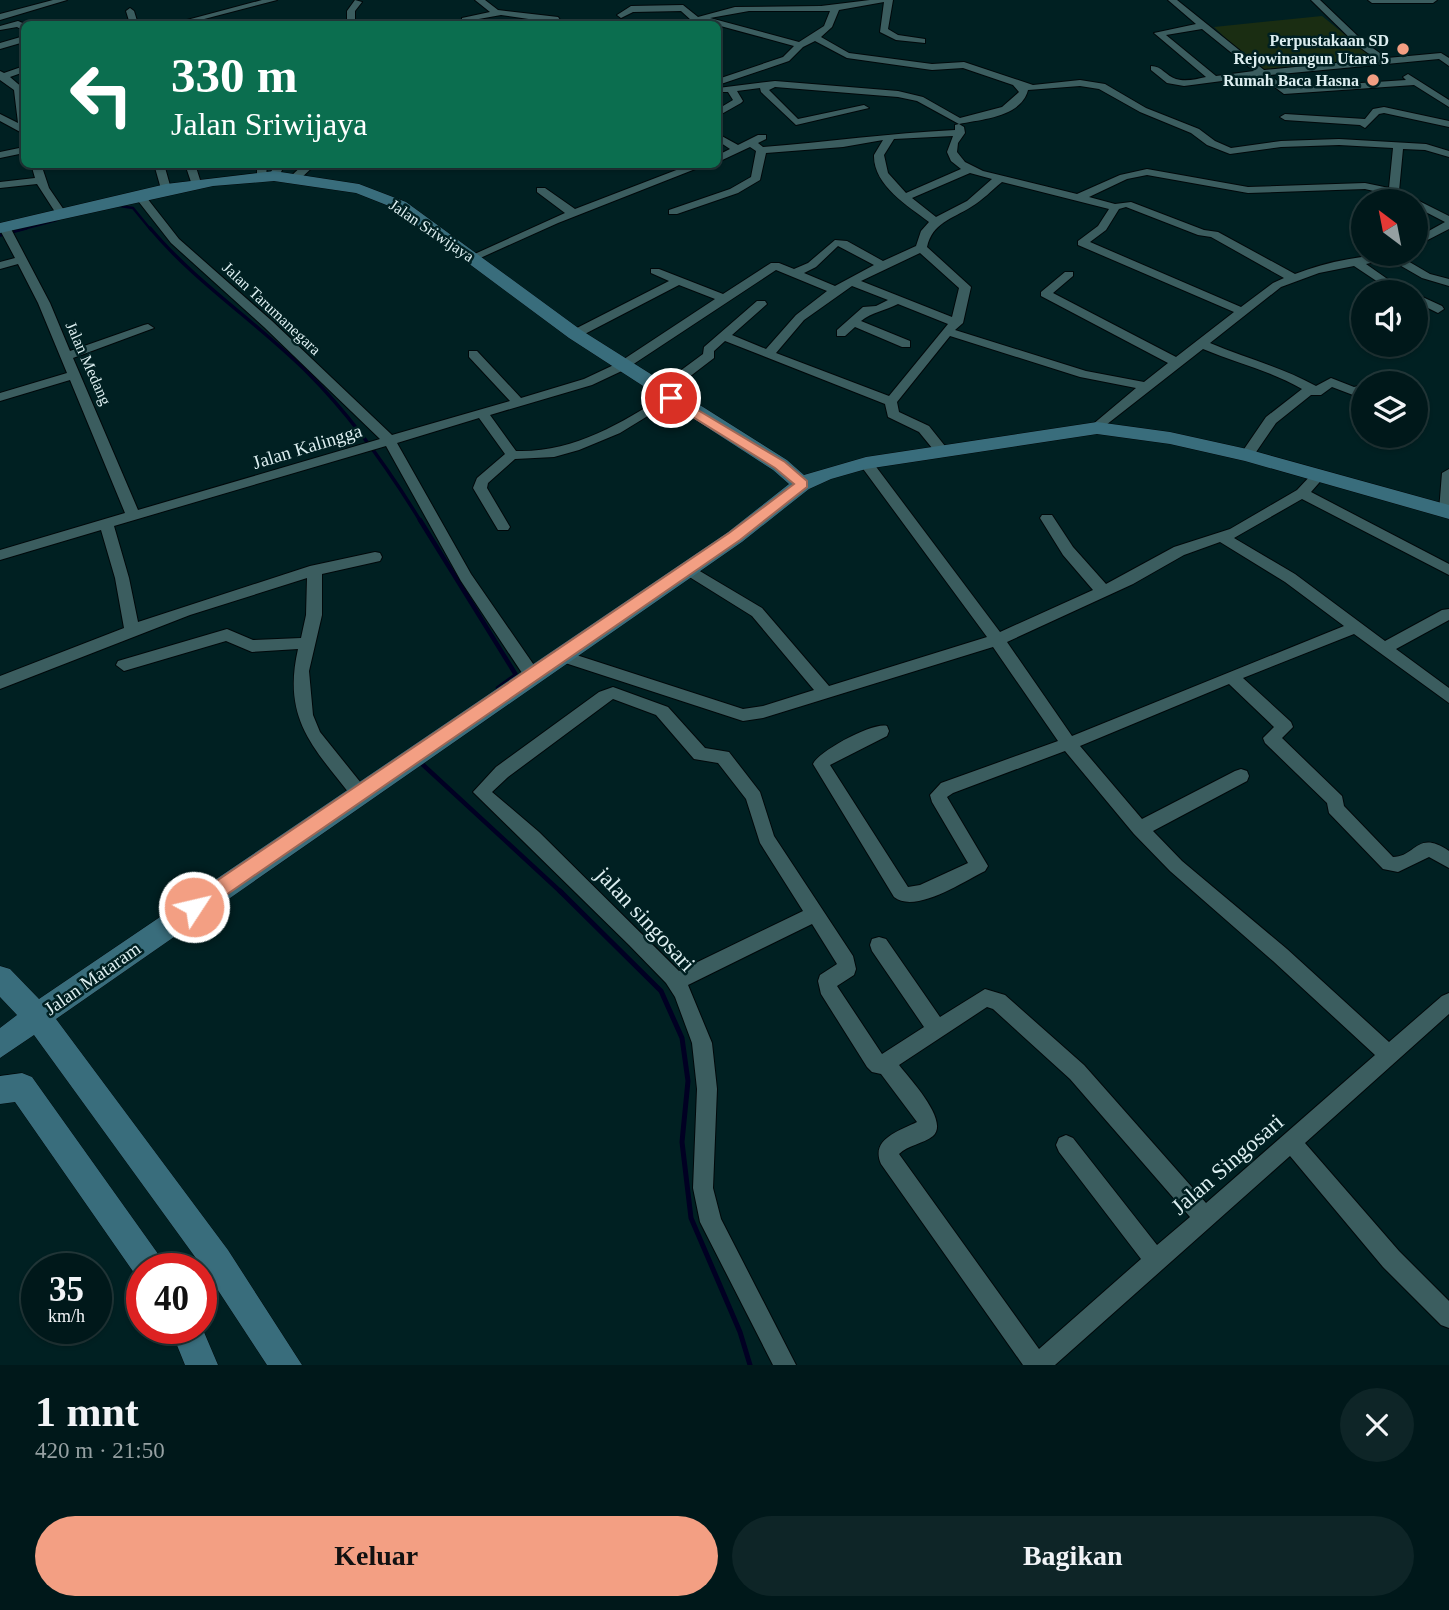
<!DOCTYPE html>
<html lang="id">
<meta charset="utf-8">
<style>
:root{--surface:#00181a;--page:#0e2527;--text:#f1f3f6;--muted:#95a0a2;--line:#223739;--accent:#f39f83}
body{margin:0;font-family:"Times New Roman",serif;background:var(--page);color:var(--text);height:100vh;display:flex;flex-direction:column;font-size:26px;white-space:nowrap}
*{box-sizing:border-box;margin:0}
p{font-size:23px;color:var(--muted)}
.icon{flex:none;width:38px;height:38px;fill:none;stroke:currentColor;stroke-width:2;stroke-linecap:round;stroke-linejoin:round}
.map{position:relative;height:1365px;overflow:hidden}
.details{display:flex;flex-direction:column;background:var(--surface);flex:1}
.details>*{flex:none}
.banner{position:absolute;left:21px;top:21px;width:700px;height:147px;border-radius:10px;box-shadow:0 2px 5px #0004,0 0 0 2px var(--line);background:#0b6e4f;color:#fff;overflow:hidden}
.needle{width:46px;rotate:328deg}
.tools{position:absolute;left:1351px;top:189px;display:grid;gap:14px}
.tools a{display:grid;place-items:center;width:77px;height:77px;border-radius:50%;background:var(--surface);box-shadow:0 2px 5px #0004,0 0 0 2px var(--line);font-size:35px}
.speed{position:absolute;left:21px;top:1253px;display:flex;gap:14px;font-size:35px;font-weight:700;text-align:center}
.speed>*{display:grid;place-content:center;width:91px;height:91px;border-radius:50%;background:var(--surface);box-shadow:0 2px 5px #0004,0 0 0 2px var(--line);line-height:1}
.speed small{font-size:18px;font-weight:400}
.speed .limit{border:10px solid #d22;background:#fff;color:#111}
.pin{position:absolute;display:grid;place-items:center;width:60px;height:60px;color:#fff;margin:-30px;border:4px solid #fff;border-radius:50%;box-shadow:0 2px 7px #0007}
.me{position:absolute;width:77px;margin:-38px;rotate:55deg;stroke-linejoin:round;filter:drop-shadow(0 0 5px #0008)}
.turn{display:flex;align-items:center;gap:24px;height:147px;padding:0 35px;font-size:32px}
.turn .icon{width:91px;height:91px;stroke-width:2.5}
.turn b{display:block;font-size:49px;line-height:60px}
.round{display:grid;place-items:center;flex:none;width:74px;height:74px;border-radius:37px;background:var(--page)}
.overview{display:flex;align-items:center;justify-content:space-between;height:119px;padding:0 35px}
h1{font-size:42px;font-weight:600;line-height:52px}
.cta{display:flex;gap:14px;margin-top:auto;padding:14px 35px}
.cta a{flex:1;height:80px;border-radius:42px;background:var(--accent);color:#111;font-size:28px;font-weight:600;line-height:80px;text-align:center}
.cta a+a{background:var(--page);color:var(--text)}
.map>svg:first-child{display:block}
.green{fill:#1a2d12}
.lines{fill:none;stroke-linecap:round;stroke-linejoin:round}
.stream-far3{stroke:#010023;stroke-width:2.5}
.stream-far2{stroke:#010023;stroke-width:3.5}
.stream-far1{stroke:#010023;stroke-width:4.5}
.stream{stroke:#010023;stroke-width:5}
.street-casing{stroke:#00080a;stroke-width:2}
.secondary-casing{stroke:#00080a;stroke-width:1}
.street{fill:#3b5d5f;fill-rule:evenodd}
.secondary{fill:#396d7c;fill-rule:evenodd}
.route{fill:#f39f83;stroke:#9e6755;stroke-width:2}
.poi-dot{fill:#f39f83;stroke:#002022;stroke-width:2.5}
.labels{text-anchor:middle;stroke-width:5;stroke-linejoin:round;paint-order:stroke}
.far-poi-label{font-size:16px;font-weight:bold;fill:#dceef0;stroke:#002022;text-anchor:end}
.far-street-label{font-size:16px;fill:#dceef0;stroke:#002022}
.street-label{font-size:19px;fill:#dceef0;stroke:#002022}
.near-street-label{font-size:23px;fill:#dceef0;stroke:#002022}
</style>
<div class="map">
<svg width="1449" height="1365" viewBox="0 0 1449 1365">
<rect width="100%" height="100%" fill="#002022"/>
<path class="green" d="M1322,16l53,43 -114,13 -47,-45z"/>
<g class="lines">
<path class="stream-far3" d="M120,206l13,2 18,22
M19,230l38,-10"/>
<path class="stream-far2" d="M150,228c46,55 107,94 158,145 44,44 80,95 113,149
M0,235l26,-7"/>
<path class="stream-far1" d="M420,520l96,155 -18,13
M420,762l142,131"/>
<path class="stream" d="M560,891l101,100 21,47 6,43 -6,61 9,76 49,114 10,33"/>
<defs>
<path id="street" d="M53,0h14l-67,20v-6z
M262,0h15l-92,24h-13z
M355,0l7,2 -7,9v13h-8v-13z
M475,0h10l13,10 60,7 5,7 -62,-9 -39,7v-4l28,-6z
M870,0h23l-5,29 10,6 27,4v4l-29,-3 -16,-8 4,-30 -45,8 -7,17 -11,10 28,16 83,11 32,-2 69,23 47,-5 25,4 41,24 53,21 16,12 16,7 50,-7 58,-2 87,5 23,7v6l-24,-7 -22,-1 -4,42 50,25v13l-33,17v-8l29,-16 -29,-15v-6h-11l-14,-6 -26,-6 -117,4 -101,-18 -20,4 -38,18 26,7 16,-2 73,28 14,2 77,42c33,-13 72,-20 108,-20l-2,3 29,17 19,5v7l-27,-8 -33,-19 -23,5 40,28h-13l-39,-26 -35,7 -38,14 -71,56c35,15 72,24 106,43l15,-8 23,9 9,-2v8l-10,2 -21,-8 -11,8h-10l-35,28 -24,35 -5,1 -7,-4 26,-38 36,-28c-31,-18 -66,-26 -99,-40l-106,83 -7,-4 2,-3 44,-37 -56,-11 -130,-41 -53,66 2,10 30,14 20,25 -7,4 -5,-1 -18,-22 -31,-15 -3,-13 -160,-63 -11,10v7l-47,36h-10v-6l46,-34 1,-7 53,-46h8l2,3 -35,31 34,14 30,-34 31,-24 -51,-21 -150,99 -34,16 -102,30 26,36c56,2 104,-27 150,-56h10l1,3 -57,35 -41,17 -25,7 -39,2 -27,24 -1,5 23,39 -2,3h-10l-25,-42 4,-10 28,-24 -26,-36 -82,25 74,131 67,97 2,4 -2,4h-12l-65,-98 -75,-135 -272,80 15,52 9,44 172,-56 65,-14 5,1 2,4 -2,4 -58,13v41l-13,56 4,44 7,17 45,56 2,5 -2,5 -6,2 -6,-2c-40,-51 -71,-79 -55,-149l-46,3 -26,-11 -102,30 -8,-6 2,-4 109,-32 26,11 48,-2 5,-23 1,-37 -117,37 -190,74v-13l124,-48 -9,-50 -14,-48 -101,30v-10l125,-37 -55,-133 -70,21v-8l67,-20 -29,-70 -20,-39 -18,5v-7l15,-4 -15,-28v-5l10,2 40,76 20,48 74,-26 4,-1 6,4 -81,30 65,152 242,-71 -116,-112 -93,-84 -36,-46v-4h8l36,46 93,82 120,114 118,-34 -41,-44v-6h8l44,47 63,-19 34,-16 97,-64 -36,-14 -100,52h-8v-6l98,-50 -18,-8v-4h8l64,25 48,-31h8l15,6 14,-6 27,-23 12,1 36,20 33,-15 5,-15 8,-9c-21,-16 -56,-37 -55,-67l9,-15 -40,7 -77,6 -6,27 -22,13 -61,21h-8v-4l61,-21 21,-12 5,-26 -6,-4 -32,15v-7l12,-6 -12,-8v-7l20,11 20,-10h8v4l-8,4 5,4c64,-5 127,-14 192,-17v-5l4,-1 5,3 1,6 -7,10 -1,9 8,10 18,9 94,23 43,-19 27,-6 101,18 117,-4 24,5 4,-40 -54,-3 -58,2 -51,7 -23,-9 -16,-12 -51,-21 -41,-23 -19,-3 -52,4c-7,27 -45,29 -69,34l-42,-23 -19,-4 -123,-10 -6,3 29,29 66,-14 5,3 -73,17 -35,-33 -1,-4 -23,3 6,10 -2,2 -23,13v-7l15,-9 -5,-8h-10v-4l57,-7 123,10 25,6 37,21 42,-11 17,-15 -6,-7 -50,-17 -31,2 -85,-12 -32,-17 -12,6 -14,14 -71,24v-6l65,-22 11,-11 -92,-25 -17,3 6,-4 -10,-9 -48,1 -12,6 -4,-3 14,-9 52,-1 15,12 37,-10 86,-1zM749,11h81l-6,15 -25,16 -89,-24zM953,136l-6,16 4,9 10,8 -55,24 -18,-20 -4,-18 10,-16zM970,173l22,6 -25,22 -31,16 -24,-19zM1002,182l107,27 -11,17 -20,15v4l156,67 -58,45 -123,-64 20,-17v-4h-8l-24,20v4l127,67 -24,19 -58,-11 -131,-41 8,-7 8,-36 -44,-40c5,-24 25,-28 44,-40 12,-7 21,-17 31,-25zM1126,207l72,28 13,2 73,41 -11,5 -32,24 -151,-65 16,-12 13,-21zM838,246l36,19 -39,21 -31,-13 12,-6zM920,253l39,35 -7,29 -91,-36zM852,286l36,14 -12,6 -13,1 -26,23v6h8l10,-9 47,20h8v-6l-49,-20c11,-9 24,-10 37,-17l50,20 -59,72 -113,-43 28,-33z
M1168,0h9l87,70 112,-11 -18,-13 -47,-46h9l44,42 23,16 54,-5 8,5v8l-10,-7 -169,16 16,13 120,-8 -3,-3 5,-3 41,26v7l-35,-22 -130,9 -24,-18 -76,10 -17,-3 -16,-13v-4c11,0 15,10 25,13 10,3 21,0 30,-2l-52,-44 42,-9zM1202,29l52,42 -38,5 -50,-41z
M1368,0h69l-4,3h-61z
M130,8l4,3 4,13h-8l-4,-13z
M18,21l7,3 -1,7 -7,-4 -17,3v-4z
M24,36v6l-24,7v-6z
M24,66v6l-14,5 14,12v45l-24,-13v-7l18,9 -4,-33 -14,-10v-9l4,2z
M1384,107l65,14v6l-65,-14 -5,1 -14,14 -5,-3 -75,-5 -5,-3 5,-3 80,5 8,-10z
M24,147v6l-24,5v-6z
M31,164h10l8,24 17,25 -1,2h-8l-20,-31 -37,4v-6l35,-4z
M154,164h10l7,25 -1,2 -9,-2z
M185,164h10l6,19 -1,2h-8z
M257,164h10l-1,14 -9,-2z
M275,164h10l-7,14 -4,1 -5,-3z
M304,164h12l-17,16h-8v-4z
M692,164h16l-150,59 -80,36 -10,-2 97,-44 -28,-21v-4h8l30,21z
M1416,294l26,12 2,3 -6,4 -22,-11z
M1416,405l11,4v6l-11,-1z
M866,459l5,1 129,172 93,-42 -30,-35 -23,-37 2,-3h10l21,32 33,37 68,-37 56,-18 67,-39 16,-17 5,-2 7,5 -14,16 138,72v11l-147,-76 -68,39 61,36 90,67 57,-31 7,-1v11l-53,29 53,39v15l-95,-69 -111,44 48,44 2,5 -11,11 60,58 2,10 49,51c23,0 24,-28 56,-6v17l-20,-11 -31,15 -15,-3 -54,-56 -2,-10 -62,-60 -2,-5 11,-11 -45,-43 -149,62 62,73 93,-48 6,-2 6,2 2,5 -2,5 -94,50 29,30 105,88 102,93 53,-46 7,-3v21l-144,129 94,108 50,50v27l-8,-3 -58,-58 -93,-111 -235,209h-32l-142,-201c-11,-25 18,-33 36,-42l-36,-48 -9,-2 -5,-5 -46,-73 -3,-13 2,-6 17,-11 -25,-40 -124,61 24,58 5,46 -4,99 8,31 75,146h-23l-73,-143 -7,-34 4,-99 -5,-46 -17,-46 -9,-14 -37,-38 -156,-153 23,-25 103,-75 14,-5 55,20 37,41 24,4 31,40 14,44 79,120 3,13 -2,6 -17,11 45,68 42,-27 -52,-76 -2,-6 2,-6 7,-2 7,2 54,78 45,-28 20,6 79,70 122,138 169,-148 -102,-94 -103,-90 -36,-37 -69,-83 -112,42 -6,4 38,64 3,5 -3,5c-22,11 -70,43 -91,26l-81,-133c6,-13 60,-42 74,-38l2,5 -2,5 -57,29 78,122 12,-2 48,-22 -36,-61 -2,-7 11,-12 117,-42 -65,-94 -230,71 -20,3 -187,-61 -3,-4 8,-6 182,59 20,-3 51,-16 -62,-74 -69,-43 -2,-4 7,-5 74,44 67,78 158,-49 -126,-171 -2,-3zM1220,542l65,40 59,44 -272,110 -65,-94 126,-58 51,-29zM613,699l43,16 38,44 24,4 28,36 14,44 43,68 -124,60 -140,-139 -47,-40 16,-15zM987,1007l6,2 77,70 120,138 -33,28 -84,-107 -7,-3 -7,3 -3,7 3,7 82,107 -102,90 -140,-195c9,-9 24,-10 34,-18 17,-15 -24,-58 -34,-71z
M1449,469v46l-3,1 -7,-5 3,-38z"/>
<path id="secondary" d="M274,171l85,13 47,18 175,128 206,130 17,15 62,-18 231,-35 73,10 77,17 202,56v14l-204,-58 -75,-17 -73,-10 -231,35 -35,10 -22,10 -67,53 -686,477 172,231 74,115h-35l-61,-93 -172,-237 -34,23v-30l17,-13 -17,-18v-31l10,3 29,30 689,-467 61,-48 -16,-14 -204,-132 -175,-130 -38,-15 -82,-12 -61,5 -213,47v-10l166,-39z
M22,1073l10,4 129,181 5,11h-24v12l-3,-1 -124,-178 -15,2v-28z
M201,1325l17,40h-33l-15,-37h31z"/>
</defs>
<use href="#street" class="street-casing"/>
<use href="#secondary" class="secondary-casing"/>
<use href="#street" class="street"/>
<use href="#secondary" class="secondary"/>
</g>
<path class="route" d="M671,394l114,68 22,19v6l-67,53 -540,373h-13l-2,-6 2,-6 542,-368 65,-49 -19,-16 -108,-67 -2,-3z"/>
<g class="poi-dot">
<circle cx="1403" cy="49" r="7"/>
<circle cx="1373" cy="80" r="7"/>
</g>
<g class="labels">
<g class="far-poi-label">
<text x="1389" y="46">Perpustakaan SD<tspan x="1389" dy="18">Rejowinangun Utara 5</tspan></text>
<text x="1359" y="86">Rumah Baca Hasna</text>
</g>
<g class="far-street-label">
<text transform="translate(432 230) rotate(34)" y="6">Jalan Sriwijaya</text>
<text transform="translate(272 308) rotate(43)" y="6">Jalan Tarumanegara</text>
<text transform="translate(89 363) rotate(66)" y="6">Jalan Medang</text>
</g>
<g class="street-label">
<text transform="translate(307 446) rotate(-17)" y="7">Jalan Kalingga</text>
<text transform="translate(92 978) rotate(-35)" y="7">Jalan Mataram</text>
</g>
<g class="near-street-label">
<text transform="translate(646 919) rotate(47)" y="8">jalan singosari</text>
<text transform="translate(1227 1164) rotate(-41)" y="8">Jalan Singosari</text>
</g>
</g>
</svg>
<div class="tools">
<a><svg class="needle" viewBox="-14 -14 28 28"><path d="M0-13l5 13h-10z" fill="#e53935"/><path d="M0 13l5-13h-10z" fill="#95a0a2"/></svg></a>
<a><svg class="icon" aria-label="sound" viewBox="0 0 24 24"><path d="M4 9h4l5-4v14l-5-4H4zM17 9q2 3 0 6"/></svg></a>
<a><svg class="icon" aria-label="layers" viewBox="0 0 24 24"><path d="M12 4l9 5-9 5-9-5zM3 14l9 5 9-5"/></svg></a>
</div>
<div class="speed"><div>35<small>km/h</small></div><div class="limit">40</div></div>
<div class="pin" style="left:671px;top:398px;background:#d93025"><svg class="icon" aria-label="arrive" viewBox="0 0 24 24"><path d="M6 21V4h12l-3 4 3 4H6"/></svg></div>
<svg class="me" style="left:194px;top:907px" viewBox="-20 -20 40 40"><circle r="17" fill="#f39f83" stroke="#fff" stroke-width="3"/><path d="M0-11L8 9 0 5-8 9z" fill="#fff"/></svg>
<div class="banner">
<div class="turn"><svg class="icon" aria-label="left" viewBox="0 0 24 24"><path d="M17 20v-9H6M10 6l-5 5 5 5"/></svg><div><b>330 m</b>Jalan Sriwijaya</div></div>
</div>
</div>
<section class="details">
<div class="overview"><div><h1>1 mnt</h1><p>420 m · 21:50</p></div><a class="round"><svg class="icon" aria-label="close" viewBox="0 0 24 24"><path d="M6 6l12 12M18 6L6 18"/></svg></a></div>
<div class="cta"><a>Keluar</a><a>Bagikan</a></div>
</section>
